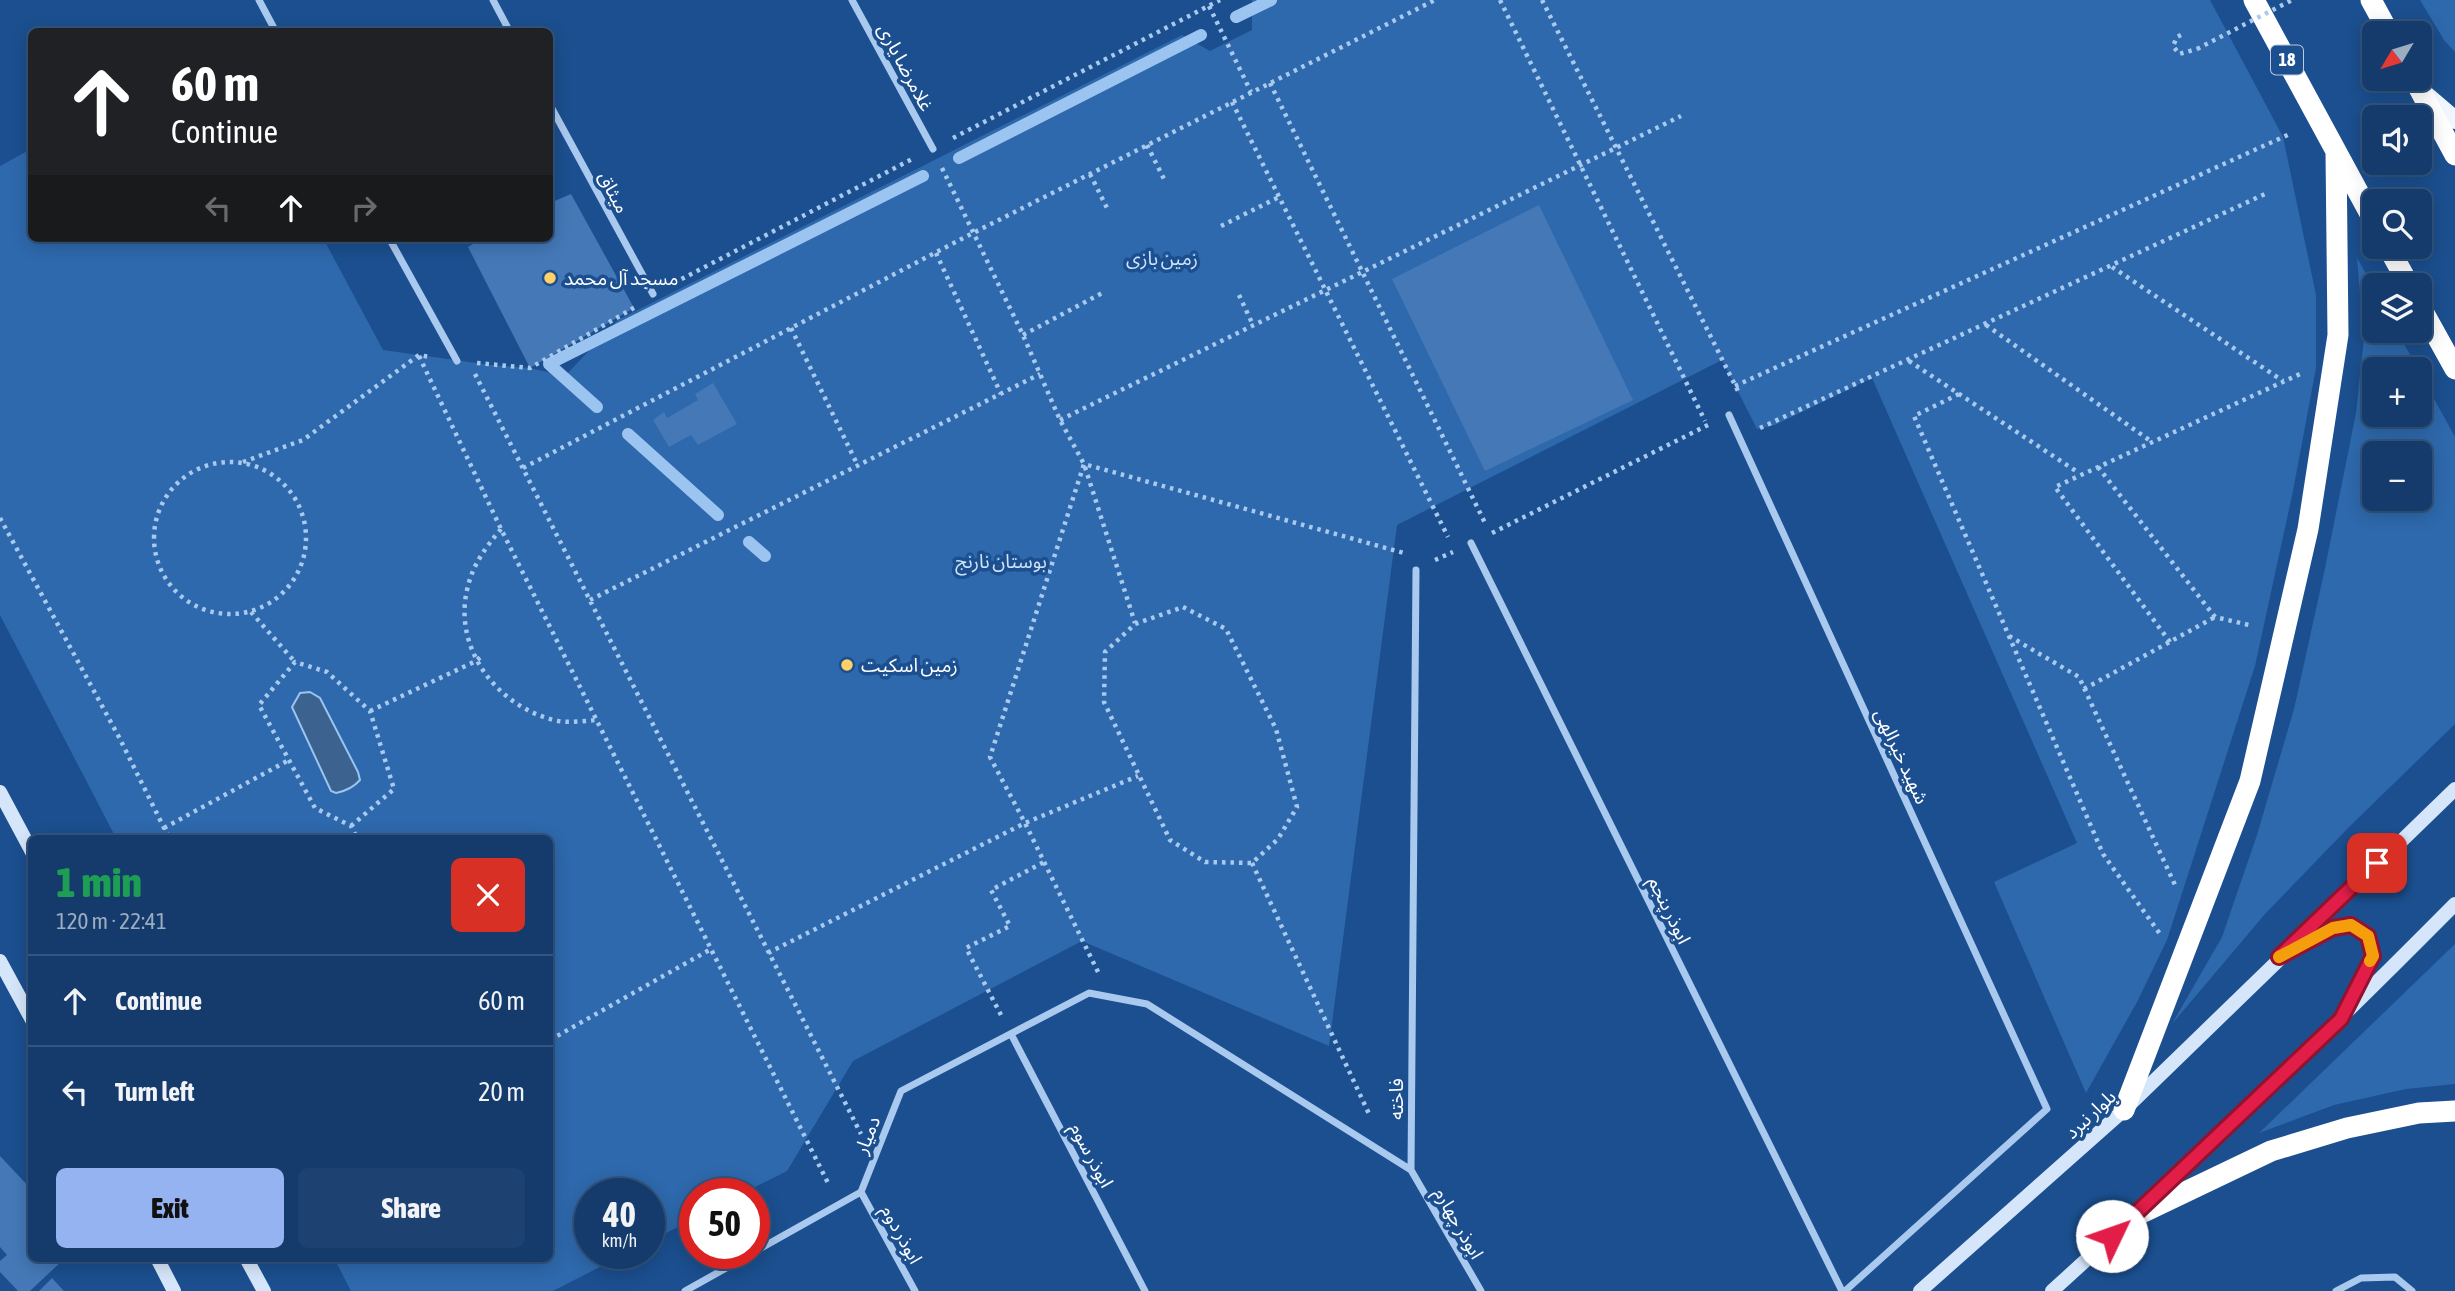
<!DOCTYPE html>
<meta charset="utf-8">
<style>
:root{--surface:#143b6b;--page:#1d4271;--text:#f1f3f6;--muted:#9dadc1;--line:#33557e;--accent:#95b2f1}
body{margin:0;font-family:"Asap Condensed","Noto Sans Arabic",sans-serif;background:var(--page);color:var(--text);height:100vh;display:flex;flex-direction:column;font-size:26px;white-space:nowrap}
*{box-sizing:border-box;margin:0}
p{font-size:23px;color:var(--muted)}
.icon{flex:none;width:38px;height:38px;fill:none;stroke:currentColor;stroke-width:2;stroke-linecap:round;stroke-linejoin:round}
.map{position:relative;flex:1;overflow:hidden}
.side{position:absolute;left:28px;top:835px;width:525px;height:427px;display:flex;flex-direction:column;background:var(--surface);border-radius:10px;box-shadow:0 4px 18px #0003,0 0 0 2px var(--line)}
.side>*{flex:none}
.banner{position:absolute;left:28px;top:28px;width:525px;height:214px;border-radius:10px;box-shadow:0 4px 18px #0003,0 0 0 2px var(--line);background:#202124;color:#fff;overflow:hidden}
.needle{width:46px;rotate:232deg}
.tools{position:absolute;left:2362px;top:21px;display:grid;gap:14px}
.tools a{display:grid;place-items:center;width:70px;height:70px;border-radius:10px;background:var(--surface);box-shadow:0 4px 18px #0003,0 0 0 2px var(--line);font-size:35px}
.speed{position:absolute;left:574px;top:1178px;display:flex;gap:14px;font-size:35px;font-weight:700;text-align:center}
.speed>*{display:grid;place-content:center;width:91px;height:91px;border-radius:50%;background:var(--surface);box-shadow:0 4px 18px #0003,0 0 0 2px var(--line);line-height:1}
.speed small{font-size:18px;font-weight:400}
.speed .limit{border:10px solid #d22;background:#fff;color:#111}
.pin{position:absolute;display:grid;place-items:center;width:60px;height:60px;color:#fff;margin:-30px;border-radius:14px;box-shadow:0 4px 10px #0006}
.me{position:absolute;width:77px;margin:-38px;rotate:48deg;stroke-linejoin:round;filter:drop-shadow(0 0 5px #0008)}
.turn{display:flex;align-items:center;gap:24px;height:147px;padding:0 28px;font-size:32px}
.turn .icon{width:91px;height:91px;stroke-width:2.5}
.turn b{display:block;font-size:49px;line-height:60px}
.lanes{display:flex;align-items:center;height:66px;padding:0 28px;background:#0003;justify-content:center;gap:35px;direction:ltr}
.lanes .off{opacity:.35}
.round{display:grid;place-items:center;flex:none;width:74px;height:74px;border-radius:10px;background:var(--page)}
.overview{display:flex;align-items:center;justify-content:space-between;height:119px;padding:0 28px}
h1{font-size:42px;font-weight:800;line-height:52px;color:#1e9e55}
.action{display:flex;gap:14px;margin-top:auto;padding:14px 28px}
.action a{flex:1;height:80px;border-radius:10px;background:var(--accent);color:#111;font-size:28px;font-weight:800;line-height:80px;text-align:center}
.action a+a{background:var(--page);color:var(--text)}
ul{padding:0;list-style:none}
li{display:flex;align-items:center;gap:21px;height:91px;padding:0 28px;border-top:2px solid var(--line)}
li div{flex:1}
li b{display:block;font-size:26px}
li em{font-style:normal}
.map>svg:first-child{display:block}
.green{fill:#2e69ad;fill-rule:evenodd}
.water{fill:#3c6290;stroke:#9cc4f0;stroke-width:2}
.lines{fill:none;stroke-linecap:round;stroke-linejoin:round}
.stream{stroke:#9cc4f0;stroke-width:12}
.building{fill:#4478b7}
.path{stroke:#a9c9ee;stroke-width:4.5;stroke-dasharray:3.5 5;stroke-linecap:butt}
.street{stroke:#a9c9ee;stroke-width:7}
.secondary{stroke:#d6e6fa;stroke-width:14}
.primary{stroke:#f0f6ff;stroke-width:18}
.highway{stroke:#fff;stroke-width:21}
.path-bridge{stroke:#a9c9ee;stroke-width:4.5;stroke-dasharray:3.5 5;stroke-linecap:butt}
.route-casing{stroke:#92132f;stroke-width:18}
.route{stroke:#e11d48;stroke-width:12}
.slow{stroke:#f59e0b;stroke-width:12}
.poi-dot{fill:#ffd166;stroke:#1b4f8f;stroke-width:2.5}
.labels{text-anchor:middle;stroke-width:7;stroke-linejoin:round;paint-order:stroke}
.shield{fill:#1b4f8f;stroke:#bbcadd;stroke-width:2}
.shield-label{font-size:18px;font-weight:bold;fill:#fff}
.street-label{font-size:19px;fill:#fff;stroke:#1b4f8f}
.park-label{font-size:19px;fill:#cfe3fa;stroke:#1b4f8f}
.poi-label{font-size:19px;fill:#fff;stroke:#1b4f8f;text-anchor:start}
</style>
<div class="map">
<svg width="2455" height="1291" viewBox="0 0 2455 1291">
<rect width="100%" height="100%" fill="#1b4f8f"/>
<path class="green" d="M1252,0h958l73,137 33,158v73l-23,123 -38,175 -88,274 -30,62 -51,91 -92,-211 83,-39 -205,-465 -97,47 -18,4 -35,-69 -325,165 -68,521 -247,-105 -229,120 -66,110 -44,22 -48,1v24l-46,24v-48h-59v59h37l-74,38h-202l-17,-33h216v-420h-434l-116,-223v-449l31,-17 1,89h291l60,112 108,15 39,3 35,8 53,-56 564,-285 28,16 42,-21z
M2420,0h35v52l-11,-12z
M2357,258l18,32v41h22l21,38h-43v46h45v-42l35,64v287l-106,103 -84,87 -93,110 50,-87 35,-102 37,-126 30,-136 32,-160 8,-75zM2375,453h45v46h-45z
M2455,944v140l-49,5 -72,16 -75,28z"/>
<path class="water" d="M310,692l10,6 38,74 2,8c-7,8 -14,11 -24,13l-5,-2 -39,-84 8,-14z"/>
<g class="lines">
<path class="stream" d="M1236,17l35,-17
M959,158l242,-123
M597,407l-48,-43 374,-188
M628,434l90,81
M749,542l16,14"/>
</g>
<path class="building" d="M571,194l63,114 -104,60 -62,-121 15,-9h67v-35z
M1539,205l94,195 -148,71 -93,-192z
M713,383l24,41 -39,21 -7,-10 -22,12 -16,-27 11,-8 3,6 31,-18 -3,-6z
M0,1156l32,34v68h33l-35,33h-12l-18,-19v-11l7,-6 -7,-8z
M52,1278l12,13h-25z"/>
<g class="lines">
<path class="path" d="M1500,0l205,421
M1542,0l197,393
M1209,6l42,86
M2181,35l-4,2 -4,9 6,8 18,-5
M1270,83l215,440
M1232,102l216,435
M953,138l267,-138
M1147,145l18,36
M942,168l81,167 37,85 24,44 51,159
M1090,174l18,36
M1221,226l58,-29
M936,253l65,141
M2112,267l171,114
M674,283l240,-125
M1239,295l14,30
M1986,325l166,117
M791,328l67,138
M1023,335l81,-43
M419,356l82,173 328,656
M1909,361l170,112
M477,363l53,5 107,-62
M475,374l386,760
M1735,386l557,-253
M1959,394l-45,22 189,438 57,80
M1060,420l621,-304
M1760,428l505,-234
M154 538a76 76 0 1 1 152 0a76 76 0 1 1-152 0Z
M243,462l60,-22 116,-85 11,2
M2098,467l117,150 34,8
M523,468l450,-235 462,-233
M0,518l120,221 49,99
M501,529c-16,19 -29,37 -34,61 -14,61 33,119 91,131 12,2 26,0 38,-1
M1492,533l218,-109
M1435,560l18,-8
M590,600l450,-226
M1183,607l43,22 50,100 21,78 -19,32 -26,24 -47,-1 -35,-22 -66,-138 1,-50 30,-28z
M251,612l44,50
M2009,636l70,41 96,208
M2170,642l-115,-155 245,-113
M2084,689l131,-72
M370,711l106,-50 7,-6
M351,826l43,-37 -24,-78 -43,-39 -32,-10 -36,43 56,103 36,18 6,12
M164,828l125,-68
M1252,863l118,253
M768,953l257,-130 113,-47
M1098,972l-73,-149 -35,-66 94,-293 320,89
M1001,1015l-35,-67 44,-22 -19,-36 53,-28
M550,1040l161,-91"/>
<path class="street" d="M259,0l17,32
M493,0l17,32
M852,0l81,149
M550,105l103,189
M389,238l68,123
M1729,415l318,694 -202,182
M1471,543l371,748
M1011,1034l134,257
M1411,1170l5,-600
M861,1192l54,99
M754,1252l107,-60 40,-101 188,-98 58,11 264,166 70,121
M685,1291l68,-38
M2336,1291l25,-13 34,-1 17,14"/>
<path class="secondary" d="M0,792l32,60
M2296,948l37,-20 18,-3 17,11 5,20 -26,50
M0,961l32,59
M157,1258l17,33
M246,1258l18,33
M1920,1291l204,-181 331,-321
M2052,1291c138,-125 272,-255 403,-387"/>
<path class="primary" d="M2426,95l29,25"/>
<path class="highway" d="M2254,0l121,223
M2371,0l18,33
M2414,79l41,76
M2388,247l21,38
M2420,306l35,63
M2124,1110l126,-329 58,-252 30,-194 -2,-183
M2133,1217l138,-66 76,-23 72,-15 36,-2"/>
<path class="path-bridge" d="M2197,49l95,-49"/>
</g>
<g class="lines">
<defs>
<path id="route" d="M2112,1236l229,-217 32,-63 -5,-20 -17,-11 -18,3 -54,29 98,-94"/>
</defs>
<use href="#route" class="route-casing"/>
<use href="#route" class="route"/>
<path class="slow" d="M2280,956l-1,1 54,-29 18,-3 17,11 5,20 -3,5"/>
</g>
<g class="poi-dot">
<circle cx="550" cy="278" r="7"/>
<circle cx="847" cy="665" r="7"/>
</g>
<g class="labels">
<rect class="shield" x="2271" y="45.5" width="32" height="29" rx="5"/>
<g class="shield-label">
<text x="2287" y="66">18</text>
</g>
<g class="street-label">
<text transform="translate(906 67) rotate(62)" y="7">غلامرضا یاری</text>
<text transform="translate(614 192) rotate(62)" y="7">میثاق</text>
<text transform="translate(1902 756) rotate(65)" y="7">شهید خیرالهی</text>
<text transform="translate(1670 910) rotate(64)" y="7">ابوذر پنجم</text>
<text transform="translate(1396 1099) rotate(-90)" y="7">فاخته</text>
<text transform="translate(2090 1114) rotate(-43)" y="7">بلوار نبرد</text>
<text transform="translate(867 1135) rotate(-68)" y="7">دمیار</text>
<text transform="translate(1092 1155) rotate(62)" y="7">ابوذر سوم</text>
<text transform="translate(1459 1223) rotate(60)" y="7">ابوذر چهارم</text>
<text transform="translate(902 1234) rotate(61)" y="7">ابوذر دوم</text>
</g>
<g class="park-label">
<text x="1162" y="265">زمین بازی</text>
<text x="1001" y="568">بوستان نارنج</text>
</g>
<g class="poi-label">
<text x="564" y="285">مسجد آل محمد</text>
<text x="861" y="672">زمین اسکیت</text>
</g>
</g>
</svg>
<div class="tools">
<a><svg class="needle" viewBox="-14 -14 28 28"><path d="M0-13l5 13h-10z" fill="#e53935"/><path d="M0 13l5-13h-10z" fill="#9dadc1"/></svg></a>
<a><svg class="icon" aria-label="sound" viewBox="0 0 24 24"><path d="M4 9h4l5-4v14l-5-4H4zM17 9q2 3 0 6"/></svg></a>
<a><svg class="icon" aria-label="search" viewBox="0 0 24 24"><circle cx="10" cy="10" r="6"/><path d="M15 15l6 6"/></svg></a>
<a><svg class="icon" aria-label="layers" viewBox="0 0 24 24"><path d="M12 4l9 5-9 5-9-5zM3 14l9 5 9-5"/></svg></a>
<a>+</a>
<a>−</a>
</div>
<div class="speed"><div>40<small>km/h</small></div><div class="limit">50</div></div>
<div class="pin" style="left:2377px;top:863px;background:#d93025"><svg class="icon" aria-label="arrive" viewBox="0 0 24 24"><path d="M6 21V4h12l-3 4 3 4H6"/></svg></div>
<svg class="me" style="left:2112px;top:1236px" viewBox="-20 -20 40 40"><circle r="19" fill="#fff"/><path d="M0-13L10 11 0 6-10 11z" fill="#e11d48"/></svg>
<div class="banner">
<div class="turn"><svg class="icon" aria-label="ahead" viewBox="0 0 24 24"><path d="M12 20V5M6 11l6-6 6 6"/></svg><div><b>60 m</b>Continue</div></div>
<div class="lanes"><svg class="icon off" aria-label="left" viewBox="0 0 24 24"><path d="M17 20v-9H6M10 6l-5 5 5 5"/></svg><svg class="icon" aria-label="ahead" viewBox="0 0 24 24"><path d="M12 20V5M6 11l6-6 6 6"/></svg><svg class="icon off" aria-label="right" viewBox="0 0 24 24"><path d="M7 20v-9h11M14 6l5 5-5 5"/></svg></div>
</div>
<section class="side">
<div class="overview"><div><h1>1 min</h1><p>120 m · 22:41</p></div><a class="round" style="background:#d93025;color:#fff"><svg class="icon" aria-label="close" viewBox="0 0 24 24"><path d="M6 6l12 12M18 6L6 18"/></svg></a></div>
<ul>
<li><svg class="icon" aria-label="ahead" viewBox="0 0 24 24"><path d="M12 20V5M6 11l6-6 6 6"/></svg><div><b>Continue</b></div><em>60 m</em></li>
<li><svg class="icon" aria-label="left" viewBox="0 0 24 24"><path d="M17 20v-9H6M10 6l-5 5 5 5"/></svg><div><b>Turn left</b></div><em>20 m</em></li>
</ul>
<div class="action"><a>Exit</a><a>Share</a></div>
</section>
</div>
